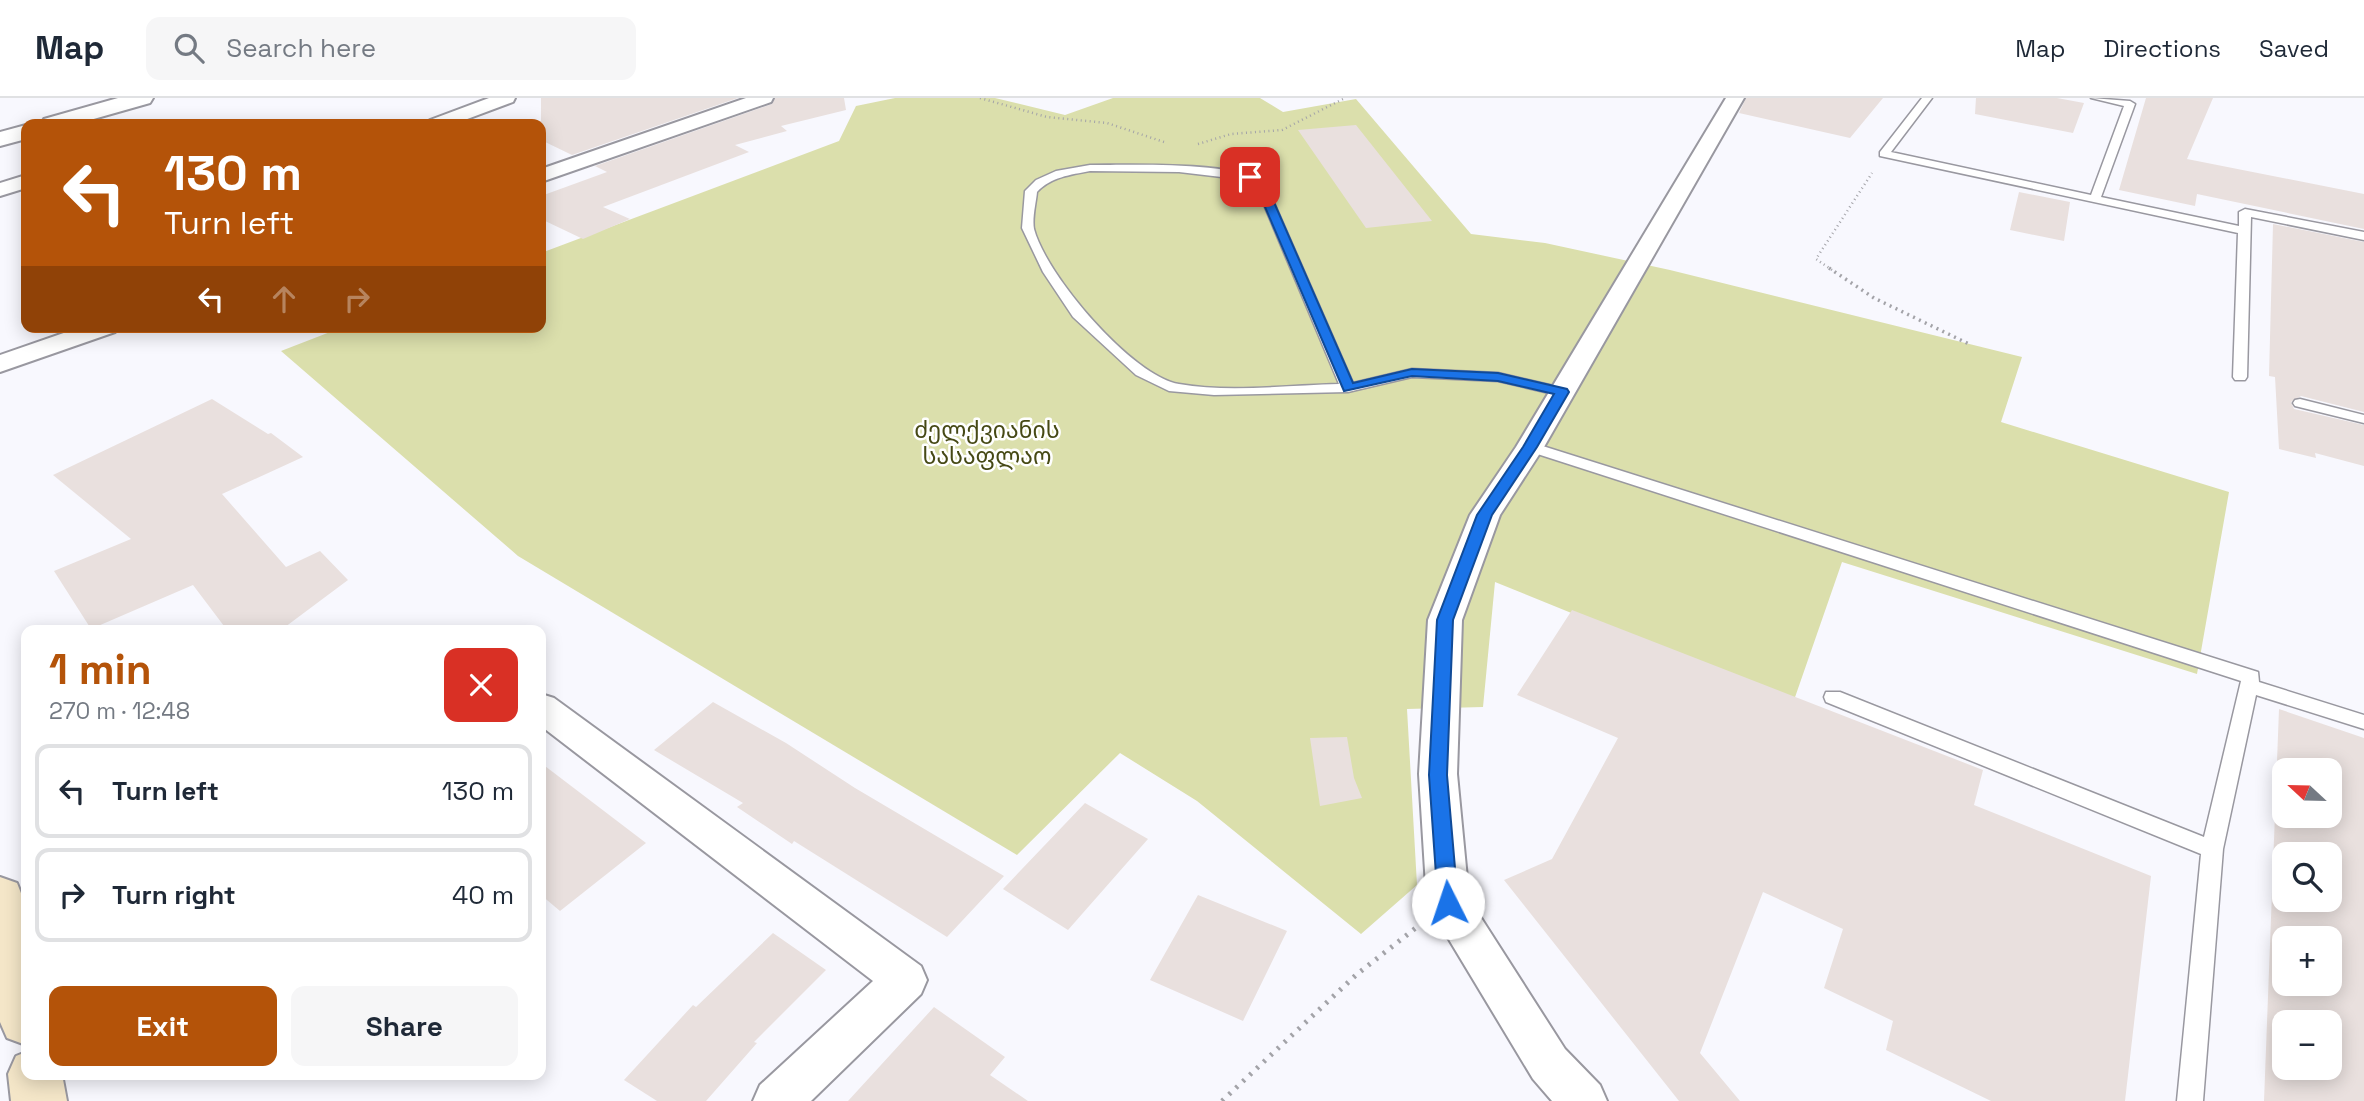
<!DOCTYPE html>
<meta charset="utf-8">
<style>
:root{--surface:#fff;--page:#f6f6f7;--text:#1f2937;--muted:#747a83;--line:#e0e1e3;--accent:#b45309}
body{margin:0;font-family:"Space Grotesk","Noto Sans Georgian",sans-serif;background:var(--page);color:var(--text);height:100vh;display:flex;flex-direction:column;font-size:26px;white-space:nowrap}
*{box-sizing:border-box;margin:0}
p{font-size:23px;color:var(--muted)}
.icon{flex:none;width:38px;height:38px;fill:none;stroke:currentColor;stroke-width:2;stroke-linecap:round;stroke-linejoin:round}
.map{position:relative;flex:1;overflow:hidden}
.panel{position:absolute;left:21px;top:527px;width:525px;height:455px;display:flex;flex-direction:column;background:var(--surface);border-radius:14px;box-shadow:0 4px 18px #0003}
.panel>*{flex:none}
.top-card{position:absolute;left:21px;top:21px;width:525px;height:214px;border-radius:14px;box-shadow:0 4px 18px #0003;background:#b45309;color:#fff;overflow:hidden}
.needle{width:46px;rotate:292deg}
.buttons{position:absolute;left:2272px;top:660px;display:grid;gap:14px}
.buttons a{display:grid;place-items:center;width:70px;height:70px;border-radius:14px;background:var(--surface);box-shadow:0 4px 18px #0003;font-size:35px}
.pin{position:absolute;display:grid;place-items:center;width:60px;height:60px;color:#fff;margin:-30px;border-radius:14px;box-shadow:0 4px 10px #0006}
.me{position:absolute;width:77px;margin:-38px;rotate:356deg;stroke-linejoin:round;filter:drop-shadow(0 0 5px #0008)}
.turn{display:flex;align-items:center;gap:24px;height:147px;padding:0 28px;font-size:32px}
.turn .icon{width:91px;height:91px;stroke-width:2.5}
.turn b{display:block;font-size:49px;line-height:60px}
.lanes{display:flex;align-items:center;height:66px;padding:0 28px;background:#0003;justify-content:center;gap:35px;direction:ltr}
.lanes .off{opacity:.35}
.round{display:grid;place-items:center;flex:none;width:74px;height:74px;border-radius:14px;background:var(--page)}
.headline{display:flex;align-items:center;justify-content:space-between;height:119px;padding:0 28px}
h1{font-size:42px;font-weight:700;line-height:52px;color:var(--accent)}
.action{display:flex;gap:14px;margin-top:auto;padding:14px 28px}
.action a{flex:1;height:80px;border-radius:14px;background:var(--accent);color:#fff;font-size:28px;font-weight:700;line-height:80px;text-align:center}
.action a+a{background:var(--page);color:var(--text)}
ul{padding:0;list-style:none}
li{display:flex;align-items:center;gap:21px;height:94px;margin:0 14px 10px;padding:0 14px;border:4px solid var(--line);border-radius:14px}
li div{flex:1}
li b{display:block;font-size:26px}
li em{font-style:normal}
header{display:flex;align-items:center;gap:42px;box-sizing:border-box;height:98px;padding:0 35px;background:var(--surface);border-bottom:2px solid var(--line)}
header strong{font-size:33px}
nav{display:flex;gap:38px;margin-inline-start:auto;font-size:24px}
.search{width:490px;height:63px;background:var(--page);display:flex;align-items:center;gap:18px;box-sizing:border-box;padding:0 24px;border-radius:14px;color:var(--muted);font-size:26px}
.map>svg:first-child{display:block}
.green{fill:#dbdfac}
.building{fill:#e9e0de;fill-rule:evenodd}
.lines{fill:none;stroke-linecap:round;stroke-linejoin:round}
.service-casing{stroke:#9998a0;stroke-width:3}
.minor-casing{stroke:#9998a0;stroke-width:4}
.tertiary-casing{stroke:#9998a0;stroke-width:4}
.secondary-casing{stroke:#9998a0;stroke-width:4}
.path-far2{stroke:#a3a3a8;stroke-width:2.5;stroke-dasharray:1 3.5;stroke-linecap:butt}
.path-far1{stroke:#a3a3a8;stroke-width:3.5;stroke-dasharray:2 4.5;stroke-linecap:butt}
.path{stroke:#a3a3a8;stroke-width:5;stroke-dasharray:2.5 7;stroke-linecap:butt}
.service{fill:#fff;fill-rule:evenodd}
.minor{fill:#fff;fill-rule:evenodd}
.tertiary{fill:#fff;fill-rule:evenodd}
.secondary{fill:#f4e6c8;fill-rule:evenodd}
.route{fill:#1a73e8;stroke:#114b97;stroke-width:2}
.labels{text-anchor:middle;stroke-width:5;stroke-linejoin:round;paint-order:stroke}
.park-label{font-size:23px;fill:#464915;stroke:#fff}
</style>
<header>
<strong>Map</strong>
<div class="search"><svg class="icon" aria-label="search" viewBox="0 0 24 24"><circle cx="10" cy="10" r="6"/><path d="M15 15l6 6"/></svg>Search here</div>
<nav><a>Map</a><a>Directions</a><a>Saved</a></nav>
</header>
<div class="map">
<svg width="2364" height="1003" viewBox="0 0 2364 1003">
<rect width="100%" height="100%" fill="#f8f8fe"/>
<path class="green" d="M895,0h100l70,17 48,-17h147l23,14 73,-13 115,135 74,9 125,27 352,87 -21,65 228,70 -32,182 -355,-112 -49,141 -298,-121 -12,125 -76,2 10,176 -56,49 -164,-133 -77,-48 -103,102 -499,-299 -237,-205 62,-24h198v-74l298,-112 17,-35z"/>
<path class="building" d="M541,0h197l-166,57 -31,-15z
M775,0h69l2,12 -65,16 6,5 -52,14 14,7 -146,55 27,12 -47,20 -42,-20v-23l66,-24 -12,-6 177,-62z
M1746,0h137l-33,40 -111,-25z
M1976,0h81l27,5 -11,30 -98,-19z
M2146,0h67l-26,61 177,35v35l-167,-35 -2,12 -76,-16z
M1356,27l76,96 -66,7 -68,-98z
M2019,94l51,10 -6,39 -54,-11z
M2273,126l91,18v170l-63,-16 -10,6 3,7 70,16v41l-49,-13 1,5 -37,-9 -4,-72 -6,-1z
M212,301l56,35 3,-1 32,24 -81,37 64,73 34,-16 28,29 -67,50h-54l-34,-45 -102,44 -37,-58 77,-32 -78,-64z
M1572,512l411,160 -9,35 177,71 -26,225h-134l-105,-51 7,-29 -69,-33 19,-59 -80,-37 -63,161 40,48h-61l-175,-221 48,-21 66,-121 -101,-43z
M713,604l73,41 69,45 149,88 -57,61 -153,-96 -2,3 -55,-37 6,-4 -89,-53z
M2279,611l85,29v363h-100zM2284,672h45v46h-45zM2284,756h45v46h-45zM2284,840h45v46h-45zM2284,924h45v46h-45z
M1347,639l7,41 8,20 -42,8 -10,-68z
M541,665l105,80 -86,68 -19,-16z
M1085,705l63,36 -80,91 -65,-41z
M1198,797l89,36 -44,90 -93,-41z
M773,835l53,37 -72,72 3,1 -51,58h-49l-33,-21 69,-75 3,2z
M934,909l71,50 -15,18 38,26h-180z"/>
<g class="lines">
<defs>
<path id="service" d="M1922,0h10l-41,54 200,43 33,-89 -33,-8 39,3 5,3 -34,93 138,29v-14l6,-3 119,23v8l-113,-23 -4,160 -2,3h-10l-2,-3 5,-144 -358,-77v-4z
M1090,67c41,0 142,-4 175,17l88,201 59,-14 86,4 69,16 2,3 -7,4 -64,-15 -86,-4 -64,15 -134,3 -45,-4 -33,-16 -63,-58 -30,-45 -21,-44 3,-37 11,-11 20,-9zM1090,73l89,1 68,8 9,6 83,198c-50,1 -110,9 -160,0 -47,-8 -133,-109 -145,-155 -2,-11 2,-26 3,-37 14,-15 33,-17 53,-21z
M2300,301l64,16v8l-69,-17 -2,-3 2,-3z
M1530,344l728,230 1,10 105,33v14l-108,-34 -33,154 -20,252h-26l24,-247 -375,-152 -2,-5 2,-5h14l364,145 37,-156 -716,-231 -3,-3z"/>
<path id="minor" d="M489,0h26l-2,4 -59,22h-27l3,-4z
M746,0h27l-2,4 -230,80v-13z
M1726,0h18l-200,349 -44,68 -38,105 -5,154 12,125 96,150 35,36 7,16h-55l-19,-22 -106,-176 -8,-129 9,-154 42,-105 46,-68z
M26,77v13l-26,8v-13z
M81,229h38l-4,5 -115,40v-17z
M541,596l13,4 367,268 6,14 -6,14 -110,107h-58l7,-16 113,-104 -332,-255z"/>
<path id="tertiary" d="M118,0h35l-3,5 -74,21h-35l3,-5z
M26,27v14l-26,7v-14z"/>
<path id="secondary" d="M0,779l17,6 9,23v139l-19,-7 -7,-16z
M26,954v22h36l5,27h-56l-3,-27 8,-18z"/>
</defs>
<use href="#service" class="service-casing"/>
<use href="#minor" class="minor-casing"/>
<use href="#tertiary" class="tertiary-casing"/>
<use href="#secondary" class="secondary-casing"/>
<path class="path-far2" d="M980,0l67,19 60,6 57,19
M1198,46l33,-10 51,-4 63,-32
M1832,172l-16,-11 56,-86"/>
<path class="path-far1" d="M1829,170l45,30 95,46"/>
<path class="path" d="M1222,1003l134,-126 61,-48"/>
<use href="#service" class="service"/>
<use href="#minor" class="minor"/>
<use href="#tertiary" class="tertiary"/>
<use href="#secondary" class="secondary"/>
</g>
<path class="route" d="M1250,76l16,10 87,199 59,-14 86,4 69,16 2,3 -32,55 -45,68 -39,105 -6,155 11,128 -3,6 -7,2 -8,-2 -2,-6 -9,-128 8,-155 40,-105 46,-68 31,-53 -56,-13 -86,-5 -68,15 -88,-205 -12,-9z"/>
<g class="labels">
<g class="park-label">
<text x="987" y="340">ძელქვიანის<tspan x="987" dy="26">სასაფლაო</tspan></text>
</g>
</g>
</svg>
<div class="buttons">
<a><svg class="needle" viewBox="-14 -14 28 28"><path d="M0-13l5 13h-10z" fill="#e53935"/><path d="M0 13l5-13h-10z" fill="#747a83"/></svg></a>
<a><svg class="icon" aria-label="search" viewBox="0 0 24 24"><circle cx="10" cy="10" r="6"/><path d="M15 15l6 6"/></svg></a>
<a>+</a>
<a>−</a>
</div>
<div class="pin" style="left:1250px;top:79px;background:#d93025"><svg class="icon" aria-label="arrive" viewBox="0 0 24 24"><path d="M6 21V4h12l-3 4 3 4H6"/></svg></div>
<svg class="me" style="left:1448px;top:805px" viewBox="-20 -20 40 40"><circle r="19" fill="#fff"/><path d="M0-13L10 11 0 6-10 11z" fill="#1a73e8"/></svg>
<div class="top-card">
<div class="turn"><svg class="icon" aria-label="left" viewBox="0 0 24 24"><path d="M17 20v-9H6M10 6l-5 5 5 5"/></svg><div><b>130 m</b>Turn left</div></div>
<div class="lanes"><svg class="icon" aria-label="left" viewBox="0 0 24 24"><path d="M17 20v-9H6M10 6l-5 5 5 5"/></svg><svg class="icon off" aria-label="ahead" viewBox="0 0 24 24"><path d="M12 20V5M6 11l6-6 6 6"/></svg><svg class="icon off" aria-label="right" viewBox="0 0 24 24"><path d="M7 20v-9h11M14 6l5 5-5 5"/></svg></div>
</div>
<section class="panel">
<div class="headline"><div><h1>1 min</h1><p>270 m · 12:48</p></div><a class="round" style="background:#d93025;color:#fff"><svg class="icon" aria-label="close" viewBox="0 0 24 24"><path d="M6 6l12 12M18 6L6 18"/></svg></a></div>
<ul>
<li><svg class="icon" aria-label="left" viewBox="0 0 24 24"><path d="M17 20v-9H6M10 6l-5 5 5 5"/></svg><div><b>Turn left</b></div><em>130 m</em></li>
<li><svg class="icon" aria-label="right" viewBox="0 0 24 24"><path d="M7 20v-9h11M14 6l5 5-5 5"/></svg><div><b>Turn right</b></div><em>40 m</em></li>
</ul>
<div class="action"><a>Exit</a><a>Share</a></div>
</section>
</div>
